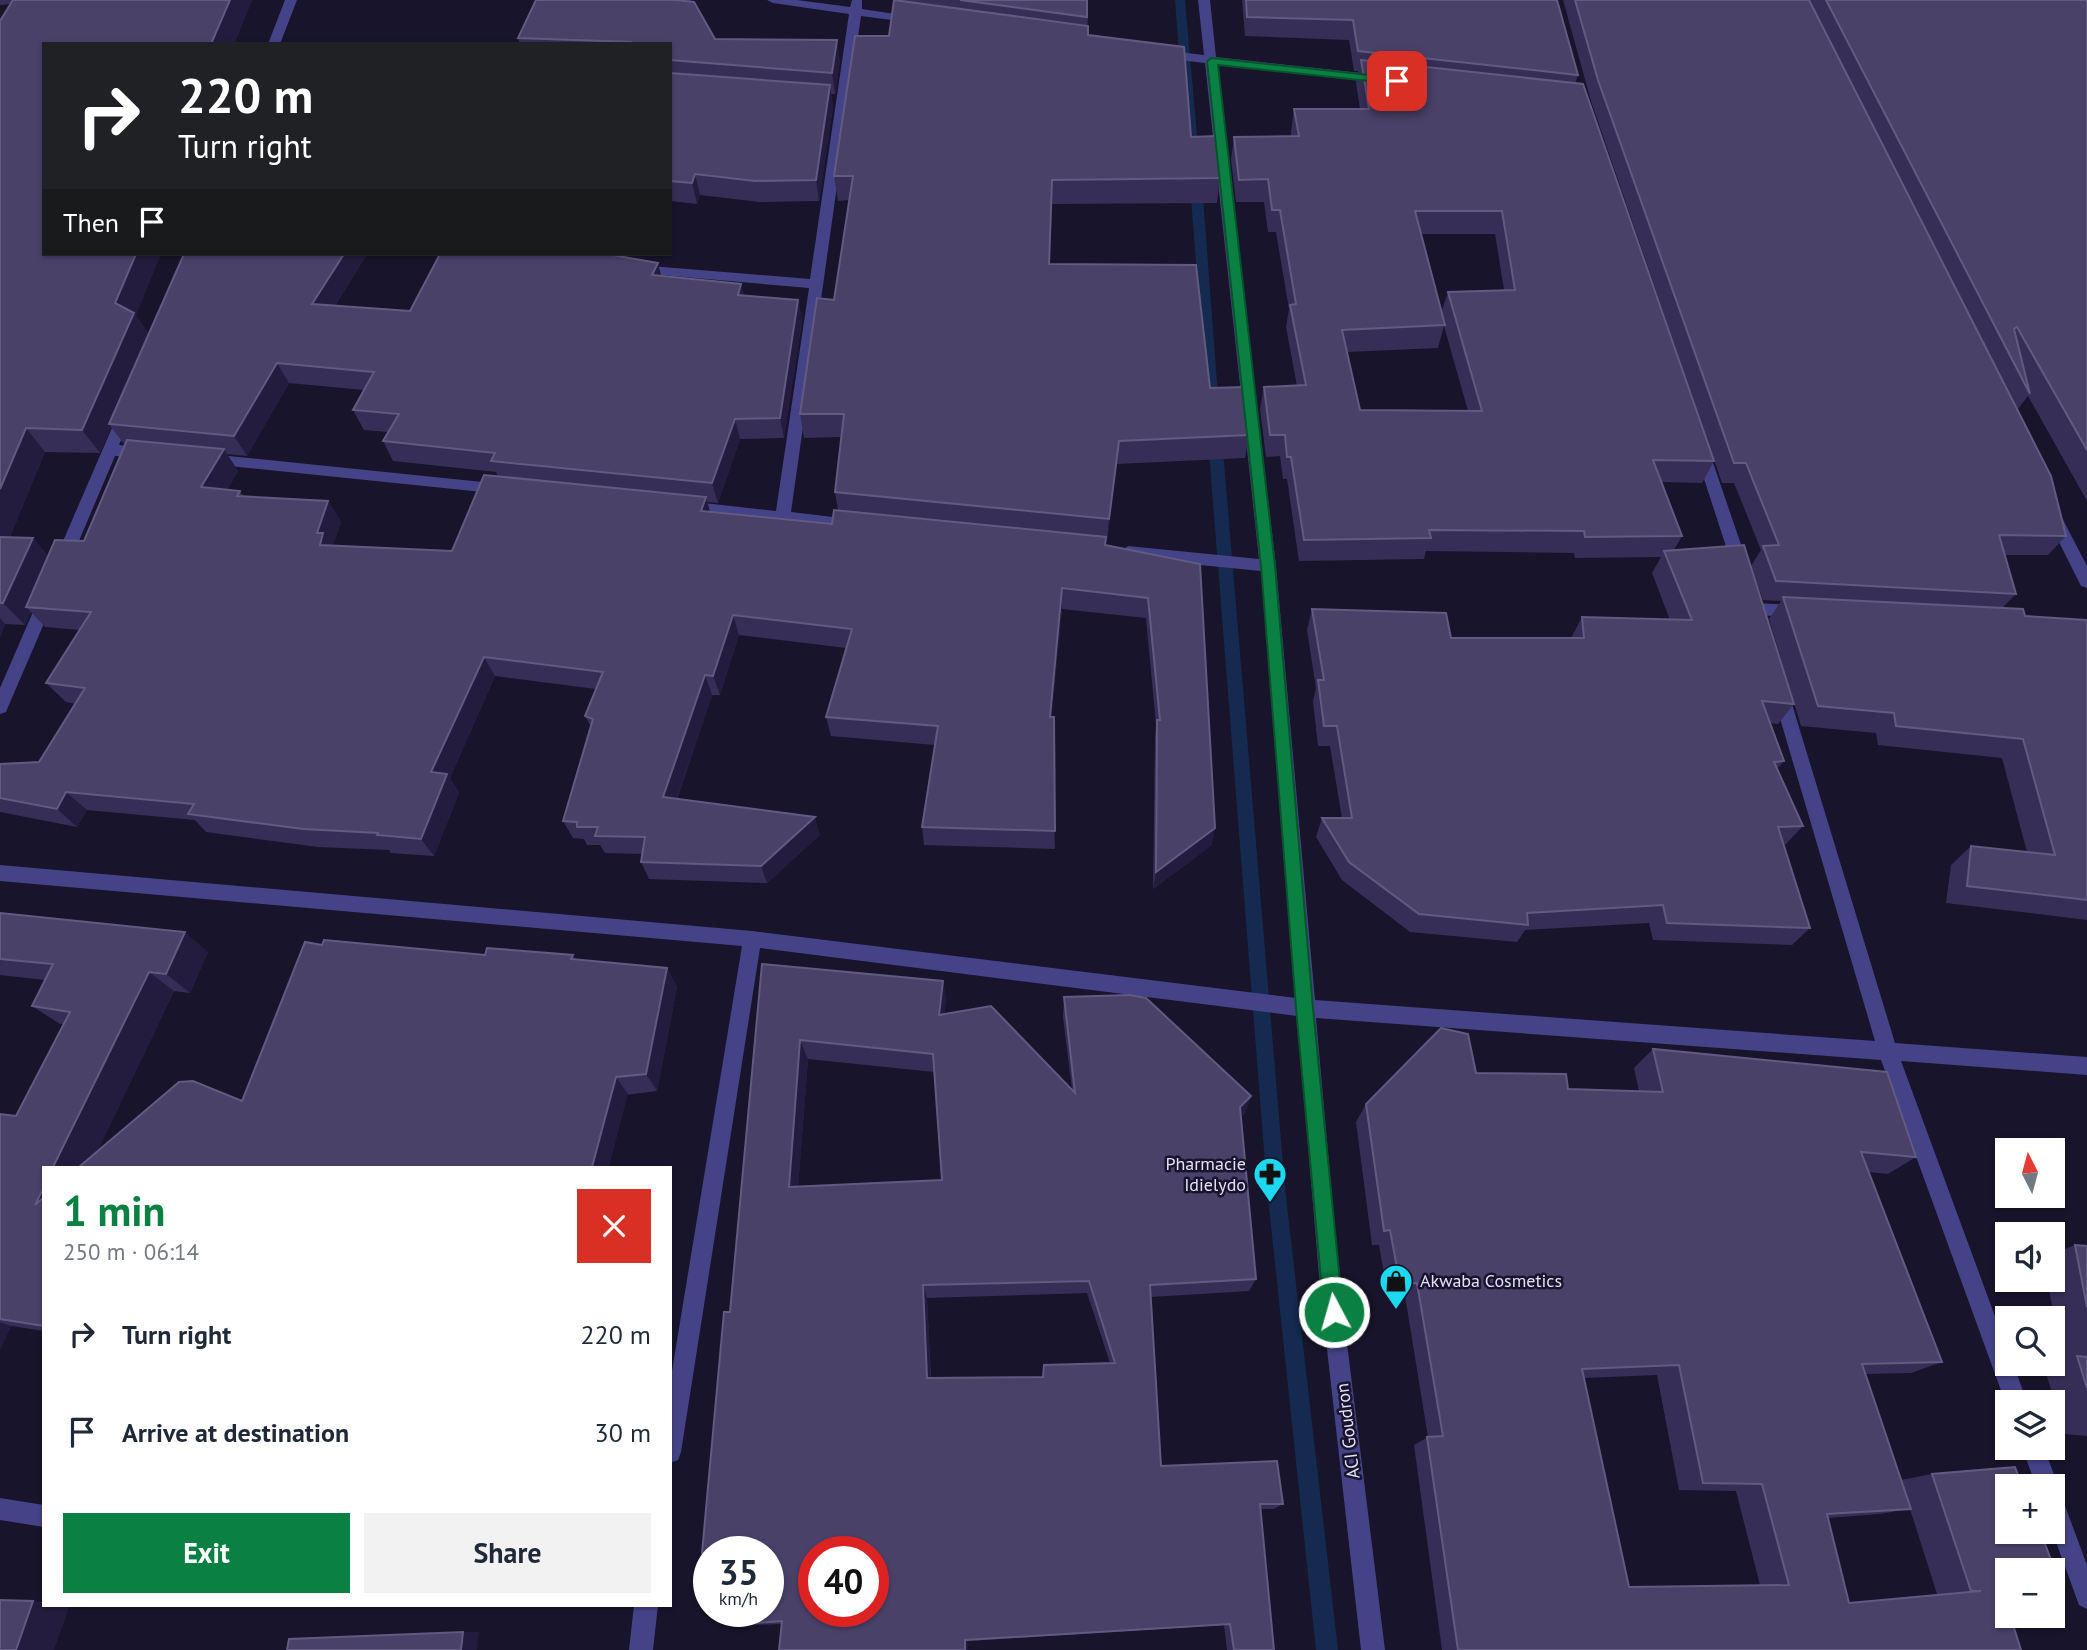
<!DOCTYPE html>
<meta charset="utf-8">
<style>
:root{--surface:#fff;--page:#f2f2f3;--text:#1f2937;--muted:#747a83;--accent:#0b8043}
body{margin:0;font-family:"PT Sans",sans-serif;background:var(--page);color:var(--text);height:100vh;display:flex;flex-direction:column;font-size:26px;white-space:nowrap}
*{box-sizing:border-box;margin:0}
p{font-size:23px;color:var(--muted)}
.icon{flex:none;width:38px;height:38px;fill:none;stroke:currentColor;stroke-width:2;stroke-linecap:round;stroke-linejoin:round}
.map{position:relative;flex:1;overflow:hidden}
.side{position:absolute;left:42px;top:1166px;width:630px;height:441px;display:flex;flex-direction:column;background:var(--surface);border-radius:0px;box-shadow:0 2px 5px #0004}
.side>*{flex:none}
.top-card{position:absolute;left:42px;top:42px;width:630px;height:214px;border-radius:0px;box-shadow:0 2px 5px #0004;background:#202124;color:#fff;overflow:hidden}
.needle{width:46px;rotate:354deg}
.tools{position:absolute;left:1995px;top:1138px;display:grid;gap:14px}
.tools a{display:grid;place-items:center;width:70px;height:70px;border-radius:0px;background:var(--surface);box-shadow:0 2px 5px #0004;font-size:35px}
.speed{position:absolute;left:693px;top:1536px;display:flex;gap:14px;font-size:35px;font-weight:700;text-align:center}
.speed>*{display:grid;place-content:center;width:91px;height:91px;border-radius:50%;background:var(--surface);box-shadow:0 2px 5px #0004;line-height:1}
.speed small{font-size:18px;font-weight:400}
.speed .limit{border:10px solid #d22;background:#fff;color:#111}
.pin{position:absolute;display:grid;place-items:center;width:60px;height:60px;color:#fff;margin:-30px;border-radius:14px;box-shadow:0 4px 10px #0006}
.me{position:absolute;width:77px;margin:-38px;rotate:354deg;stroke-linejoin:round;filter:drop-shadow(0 0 5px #0008)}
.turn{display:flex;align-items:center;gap:24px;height:147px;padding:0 21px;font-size:32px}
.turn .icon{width:91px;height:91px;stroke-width:2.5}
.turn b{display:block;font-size:49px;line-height:60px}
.then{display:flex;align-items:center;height:66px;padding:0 21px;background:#0003;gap:14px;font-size:26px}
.round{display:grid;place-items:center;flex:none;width:74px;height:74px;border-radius:0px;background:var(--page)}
.summary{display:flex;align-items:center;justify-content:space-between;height:119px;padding:0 21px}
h1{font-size:42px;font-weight:600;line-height:52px;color:var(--accent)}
.button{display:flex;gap:14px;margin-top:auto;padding:14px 21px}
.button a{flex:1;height:80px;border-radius:0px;background:var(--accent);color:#fff;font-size:28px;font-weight:600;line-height:80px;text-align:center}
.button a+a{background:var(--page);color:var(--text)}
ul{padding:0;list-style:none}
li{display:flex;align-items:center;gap:21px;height:98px;padding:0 21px}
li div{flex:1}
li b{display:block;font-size:26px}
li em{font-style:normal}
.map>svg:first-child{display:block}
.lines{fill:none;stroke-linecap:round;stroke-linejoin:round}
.stream{fill:#142b4f;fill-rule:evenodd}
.minor{fill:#454387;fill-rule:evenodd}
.wall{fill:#372e57;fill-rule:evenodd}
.shaded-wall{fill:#231c3e}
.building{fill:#4a4169;stroke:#625a80;stroke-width:2;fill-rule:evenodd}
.route{fill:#0b8043;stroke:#07532c;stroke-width:2}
.labels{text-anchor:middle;stroke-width:5;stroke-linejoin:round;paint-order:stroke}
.poi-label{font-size:18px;fill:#e4e0fd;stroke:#18142b;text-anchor:end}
.street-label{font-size:18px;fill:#e4e0fd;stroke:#18142b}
</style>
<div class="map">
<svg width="2087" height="1650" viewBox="0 0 2087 1650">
<rect width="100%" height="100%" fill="#18142b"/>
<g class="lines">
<path class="stream" d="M1175,0h10l14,158 -6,3 -6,-3z
M1196,180l6,4 17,225 -6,5 -6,-5 -17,-225z
M1215,434l7,5 63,749 53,462h-22l-49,-462 -59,-749z"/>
<path class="minor" d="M285,0h12l-17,44h-12z
M767,0h30l53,7 2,-7h10v9l53,8 6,3 -6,3 -54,-7 -70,496 67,8 3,4 -8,6 -167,-17 -8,-6 8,-6 90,10 33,-223 -171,-15 -7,-4 7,-4 172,14 39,-265 -76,-11z
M1198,0h12l6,57 164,18 6,4 -6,4 -163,-19 59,502 39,434 560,41 -103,-350 2,-5h12l2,5 107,352 192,14v18l-186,-14 106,288v14h6l14,39h-20v5l-126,-347 -565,-42 24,269 45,363h-24l-41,-363 -23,-271 -537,-68 -79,504 -3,8 -8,3v-80l72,-437 -742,-65v-16l752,66 544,67 -35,-427 -133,-13 -8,-6 8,-6 131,13 -54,-496 -44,-5 -6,-4 6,-4 43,5z
M125,409l7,5 -13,31 27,3 7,5 -7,5 -31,-2 -45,106 -3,4h-10l-3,-4 64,-148z
M1701,443l7,5 41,120 -2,4h-12l-2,-4 -39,-120z
M209,454l293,30 7,5 -7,5 -293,-30 -7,-5z
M2054,510l5,2 28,54v22l-6,-2 -35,-70z
M47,592l8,6 -47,109 -2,5 -6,2v-26l39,-90z
M1755,603l42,2 8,6 -8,6 -42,-2 -8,-6z
M2022,1447h22l14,39 -3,7 6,2 26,70v44l-8,-4 -27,-74 1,-45h-17z
M0,1498l44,7v22l-44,-7z
M634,1605h24l-5,45h-24z"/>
</g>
<path class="wall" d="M0,0h252l-18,44h-190l92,272 13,18 35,-80h183l-32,52 75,5 30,-57h184l-2,3 36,6 3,12 80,9 3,12 54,4 4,21 -18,117 -44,1 -22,64 -11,-1 3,10 122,12 6,-14 -3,-18 6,-55 -37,1 -4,-24 34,-114 15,-100 -11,1 -4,-25 55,-140 5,-36h193l1,35 103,102 29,41 -3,25 -165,1 -2,60 160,124 39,47 -4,23 -128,6 -10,77h-1v4l94,19 12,281 -59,44 2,-150 1,-14 -10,-107 -84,-9 -11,108 4,132 -131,-4 -2,-18 13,-82 -104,-9 -5,-19 20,-69 -107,-13 -19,60h-8l-35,104 143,36 -53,48 -118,-4 -8,-17 1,-8 -37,-1 -5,-8h-13l-3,-6 -11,-1 -10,-17 28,-94 -6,-11 11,-27 -101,-13 -45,102 9,15 -25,63 -43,-3 -2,-3 -71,-3 -112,-15 -11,-12 -108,-10 -10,17 -77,-15v-48l39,-2 36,-58 -9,-2 -20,-19 34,-53 -35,-3 -14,-15 -6,13 -20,-1 -5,13v-616l10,-17 -10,1zM289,383l75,7 -11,20 11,20 24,2 -5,9 10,20 103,11 2,5 -46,74 -119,-6 8,-23 -13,-21 -84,-4 -4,-6 -13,-1 11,-19 -11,-17 20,2zM111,427l13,17h1l-41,97 -36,15 -15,-18 -23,-1 35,-85 55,1z
M536,0h154l-1,2 26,37 125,21 -5,34h-4l2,12 -14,95 -60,1 -59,-7 -3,9 -27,-3v-157h-150l-2,-6z
M1242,0h315l21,75 -3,9 139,377 -12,22 -40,-1 20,54 -8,14 120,154 -16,20 -8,-1 14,38 -7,8 26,57 -17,18h-3l27,84 -18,17 -139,-5 -4,-17 -124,7 -8,12 -107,-10 -68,-52 -26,-43 6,-19h20l-12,-72h-12l-5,-45 3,-13 -9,-58 5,-21 139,29h120l11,-21 88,3 -18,-47 9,-16 -86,1 -1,-5 -148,-2 -2,8 -125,2 -12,-82h-4l-3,-23 -14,1 -6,-48 4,-22 33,-1 -11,-59 3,-18 -13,-77h-8l-4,-30h-28l-5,-42 3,-23h57v-5l3,-23h66l-4,-26 2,-12h-4l-5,-31 -104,-4zM1421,234h74l9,56 -56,2 -7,21zM1444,326l24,85 -108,-1 -13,-58 91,-4z
M1563,0h524v501l-59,-105 -11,14 49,126 -18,19h-44l12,39 -14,14 23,8 62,4v300l-141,-17 5,-38 20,-19 56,6 -25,-94 -124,-13 -2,-12 -75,-7 -32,-107 12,-18 -18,-1 -12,-34 10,-16 -27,-67h-12l-131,-382z
M0,913l208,39 -18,41 -16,-2 -77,161 145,-51 80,-156 163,10h88l2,4 92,9 10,19 -20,104 -613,76v164l-33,-5 -11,23v-235l16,2 48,-92h-4l-28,-18 13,-26 -45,-5z
M762,964l181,17 3,19 -2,14 128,75 -9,-72 1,-20 187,99 -6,17 -5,4 16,162 -7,12 -98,6 10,169 122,38 -9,5h-14l14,141h-47l-3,-25 -256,16v9h-189l2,-26 -27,1 -11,-1 25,-72h-59v3l-7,-2 28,-241zM808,1059l126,13 8,108 -144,7zM1087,1293l23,70 -67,14 -112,1 -4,-80z
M1441,1028l27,6 8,39 90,1 2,15 71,2 -5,-23 19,-19 234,23 29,85 -28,17 -19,-2 73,190 -31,11 -46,1 36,106 31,-6 83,-7 7,19h-15v45h33l23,60h-10v-21h-46v23h-4l4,13v9h3l11,35h-579l-28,-205 14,-8 -23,-141 -17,1 -9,-52h-7l-16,-123 10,-18zM1657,1375l22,115 57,1 24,94 -131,2 -45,-209zM1910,1509l27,85h9l-97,9 -21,-85 51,-4z
M2075,1245l12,1v190l-23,-2 -20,-68 18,-6 -15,-81h6v-25z"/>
<path class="shaded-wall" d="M230,0h22l-18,44h-23z
M837,40l3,20 -5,34 -3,-21z
M830,85l3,21 -14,95 -3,-21z
M695,174l5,21 -3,9 -5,-21z
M1052,180v24l-3,84v-24z
M136,254h25l-25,62 15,21 -42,87 2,3 -11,26 -18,-23 33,-127z
M344,254h23l-44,71 -11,-21z
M658,263l5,21 -11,-9z
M741,284l5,20 -8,-9z
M798,300l4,21 -18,117 -4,-20z
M277,363l12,20 -42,73 -13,-20z
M735,419l5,20 -22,64 -6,-20z
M26,428l19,24 -44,107 -1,-1v-69z
M1119,441l-2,23 -10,77 2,-22z
M224,449l14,22 -22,38 -15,-22z
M706,497l6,22 -11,-8z
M328,501l13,21 -9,26 -12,-3 -3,-12z
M33,538l20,23 -27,46 5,5 -6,13 -22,-22z
M1062,588v21l-12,127v-19z
M733,615l6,20 -19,60 -7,-19z
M0,618l5,6 -5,13z
M484,657l11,19 -45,102 9,15 -25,63 -13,-17 10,-67z
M705,675l7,20 -41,120 -8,-18z
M66,792l21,18 -10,17 -20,-18z
M815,817l5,18 -53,48 -6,-17z
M1215,828l-3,17 -59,44 3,-17z
M185,932l23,20 -18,41 -24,-19z
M667,968l10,19 -20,104 -11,-17z
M149,972l25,19 -84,176h-37z
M943,981l3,19 -4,34 -3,-19z
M800,1040l8,19 -11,143 -8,-15z
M616,1077l12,17 -19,73h-17z
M1251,1096l-6,17 -11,11 6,-17z
M44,1187v22l-9,-4z
M923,1285l4,13 4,90 -4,-10z
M0,1322l11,4 -11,23z
M33,1601l11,1v3h26l-16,45h-38z
M463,1632h16l-2,18h-16z
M965,1640l3,1v9h-3z"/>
<path class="building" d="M13,0h217l-19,44h-167v210h92l-21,49 19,10 -52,117 -56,-2 -26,61v-468z
M536,0h140l18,2 21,37 122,1 -5,33 -162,-13v-16h-40l1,-2 -113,-4z
M894,0l194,26v9l96,12 7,90 25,-1 4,42 -168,2 -3,84 147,1 14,123 34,-1 5,48 -130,6 -10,78 -274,-27 9,-78h-44l17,-116 17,2 19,-124h-19l21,-140h34z
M960,0h127v17z
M1246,0h311l21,75 -220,-24 -5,-31 -106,-3z
M1575,0h234l242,476 15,60 -67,-1 17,59 -240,-13 -13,-35 16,-1 -33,-82h-12l-136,-383z
M1826,0h260l1,2v448l-70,-123 -3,2 16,65z
M1361,60l222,24 131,377 -61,-1 29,76 -97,1 -1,-6 -155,-1 2,8 -127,2 -13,-83h-4l-2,-22h-15l-6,-48 42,-2 -16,-80 6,-1 -16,-94h-8l-4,-31 -29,1 -5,-43 65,-1 -5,-27h75zM1415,211h87l13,79 -67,2 34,119 -122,-1 -18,-80 103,-5z
M670,73l160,12 -14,95 -61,1 -60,-7 -3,9 -22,-2z
M184,254h160l-32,50 98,7 30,-57h167l51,9 -6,12 89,9 -3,11 60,5 -18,118 -45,1 -23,64 -221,-22 4,-8 -112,-12 16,-27 -46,-4 21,-38 -97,-9 -43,73 -125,-12z
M127,440l97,9 -23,38 39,4 -3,5 91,5 -11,32h6l-3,12 132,6 32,-76 222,22 -5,14 131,13 2,-14 272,27 -1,8 95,19 15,264 -59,44 1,-152h3l-12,-122 -86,-10 -12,129h4l1,114 -133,-4 16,-101 -112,-9 26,-88 -119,-14 -20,61 -8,-1 -42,122 152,20 -54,49 -120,-4 4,-25 -50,-1 3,-9h-21v-5l-14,-1 30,-102 -8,-3 18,-44 -119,-15 -53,115 16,2 -26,65 -44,-4 1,-2 -75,-4 -115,-15 6,-10 -128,-12 -9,17 -57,-11v-34l39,-2 46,-74 -39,-5 45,-71 -65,-5 29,-67 29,1z
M0,537l33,1 -30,65h-3z
M1744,545l50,159 -32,-3 22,60 -10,1 29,64 -25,1 32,101 -143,-5 -4,-18 -136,8 1,12 -109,-11 -70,-52 -27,-44h30l-15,-92h-13l-6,-46h6l-12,-71 134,4 5,25h133l-2,-21 110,3 -28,-69z
M1783,597l240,12 2,7 62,4v280l-120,-14 4,-40 84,9 -32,-116 -127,-13 -2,-13 -76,-7z
M0,913l185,19 -19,42 -17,-2 -96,195h-9v20l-9,18 9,-8v129l-44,-7v-205l16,2 54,-104 -38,-6 21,-42 -53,-5z
M324,940l161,15 2,-7 86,7 -2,4 96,9 -21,106 -30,3 -24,90h-513l100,-85 14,-1 49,20 63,-159 17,3z
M762,964l181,17 -4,34 52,-9 84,87 -11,-96 66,-2 16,3 105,98 -11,11 16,172 -106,6 11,181 116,-5 6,43h-23l14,146h-40l-4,-26 -265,16v10h-186l3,-29 -39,3v-12h25v-60h-22v-1l-44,2 22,-241h6zM800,1040l133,14 9,126 -153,7zM1089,1281l26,82 -71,2 -1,12 -116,1 -4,-93zM814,1552h59v60h-59z
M1441,1028l27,6 8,39 90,1 2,15 95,3 -10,-43 234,23 29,85 -55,-5 81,210 -80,2 49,145 -84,5 22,89 132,-12h-10l-39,-117 83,-7 7,19h-15v45h33l23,60h-10v-21h-46v21h-4l4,15v9h3l11,35h-563l-31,-213 16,-1 -26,-153 -17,1 -10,-54 -6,1 -18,-127zM1679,1365l24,118 59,1 27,101 -160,2 -47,-218z
M2075,1245l12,1v61z
M2077,1356l10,1v31z
M0,1600l33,1 -17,49h-16z
M463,1632l-2,18h-174l2,-11z"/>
<path class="route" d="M1212,58l185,20 6,3 -6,3 -179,-19 57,501 38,442 30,304 -3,7 -6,3 -7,-3 -3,-7 -28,-304 -35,-442 -54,-505z"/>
<defs>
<symbol id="pharmacy-pin" viewBox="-11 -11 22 30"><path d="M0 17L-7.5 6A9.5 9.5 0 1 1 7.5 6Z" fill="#1bd9ee" stroke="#18142b"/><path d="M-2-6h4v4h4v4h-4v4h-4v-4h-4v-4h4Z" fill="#111"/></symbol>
<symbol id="shop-pin" viewBox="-11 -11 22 30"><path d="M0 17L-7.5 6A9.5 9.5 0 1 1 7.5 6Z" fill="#1bd9ee" stroke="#18142b"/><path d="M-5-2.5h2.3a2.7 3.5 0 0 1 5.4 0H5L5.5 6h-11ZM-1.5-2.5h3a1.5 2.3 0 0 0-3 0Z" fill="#111"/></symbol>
</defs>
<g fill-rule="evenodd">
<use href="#pharmacy-pin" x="1251" y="1155" width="38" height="52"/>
<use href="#shop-pin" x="1377" y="1262" width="38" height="52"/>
</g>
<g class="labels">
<g class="poi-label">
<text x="1246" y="1170">Pharmacie<tspan x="1246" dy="21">Idielydo</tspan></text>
<text x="1420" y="1287" text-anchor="start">Akwaba Cosmetics</text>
</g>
<g class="street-label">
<text transform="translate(1348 1431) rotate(-97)" y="6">ACI Goudron</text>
</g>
</g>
</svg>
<div class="tools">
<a><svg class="needle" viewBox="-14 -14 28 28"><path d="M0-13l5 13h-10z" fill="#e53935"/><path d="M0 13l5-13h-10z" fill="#747a83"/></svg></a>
<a><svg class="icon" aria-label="sound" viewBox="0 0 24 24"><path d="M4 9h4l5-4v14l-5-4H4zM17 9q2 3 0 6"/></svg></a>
<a><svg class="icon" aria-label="search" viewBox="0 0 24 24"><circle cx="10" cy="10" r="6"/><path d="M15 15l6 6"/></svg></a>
<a><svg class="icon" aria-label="layers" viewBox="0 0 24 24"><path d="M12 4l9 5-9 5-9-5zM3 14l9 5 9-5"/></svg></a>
<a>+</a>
<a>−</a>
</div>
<div class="speed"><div>35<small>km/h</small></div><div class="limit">40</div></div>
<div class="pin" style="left:1397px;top:81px;background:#d93025"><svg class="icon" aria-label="arrive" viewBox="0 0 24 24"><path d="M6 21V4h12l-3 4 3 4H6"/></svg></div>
<svg class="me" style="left:1334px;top:1312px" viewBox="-20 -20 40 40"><circle r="17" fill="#0b8043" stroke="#fff" stroke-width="3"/><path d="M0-11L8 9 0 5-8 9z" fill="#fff"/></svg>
<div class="top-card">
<div class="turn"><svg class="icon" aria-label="right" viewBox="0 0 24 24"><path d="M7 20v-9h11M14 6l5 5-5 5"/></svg><div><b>220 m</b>Turn right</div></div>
<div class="then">Then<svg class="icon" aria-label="arrive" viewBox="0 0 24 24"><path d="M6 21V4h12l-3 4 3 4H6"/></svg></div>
</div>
<section class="side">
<div class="summary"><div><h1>1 min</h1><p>250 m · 06:14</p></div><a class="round" style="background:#d93025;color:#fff"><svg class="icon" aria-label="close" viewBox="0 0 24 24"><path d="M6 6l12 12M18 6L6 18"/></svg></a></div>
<ul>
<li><svg class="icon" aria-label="right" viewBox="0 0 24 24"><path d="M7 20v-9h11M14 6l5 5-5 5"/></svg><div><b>Turn right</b></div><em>220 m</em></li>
<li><svg class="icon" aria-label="arrive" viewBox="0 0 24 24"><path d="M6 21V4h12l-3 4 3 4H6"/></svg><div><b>Arrive at destination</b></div><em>30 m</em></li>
</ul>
<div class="button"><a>Exit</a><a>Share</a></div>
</section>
</div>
